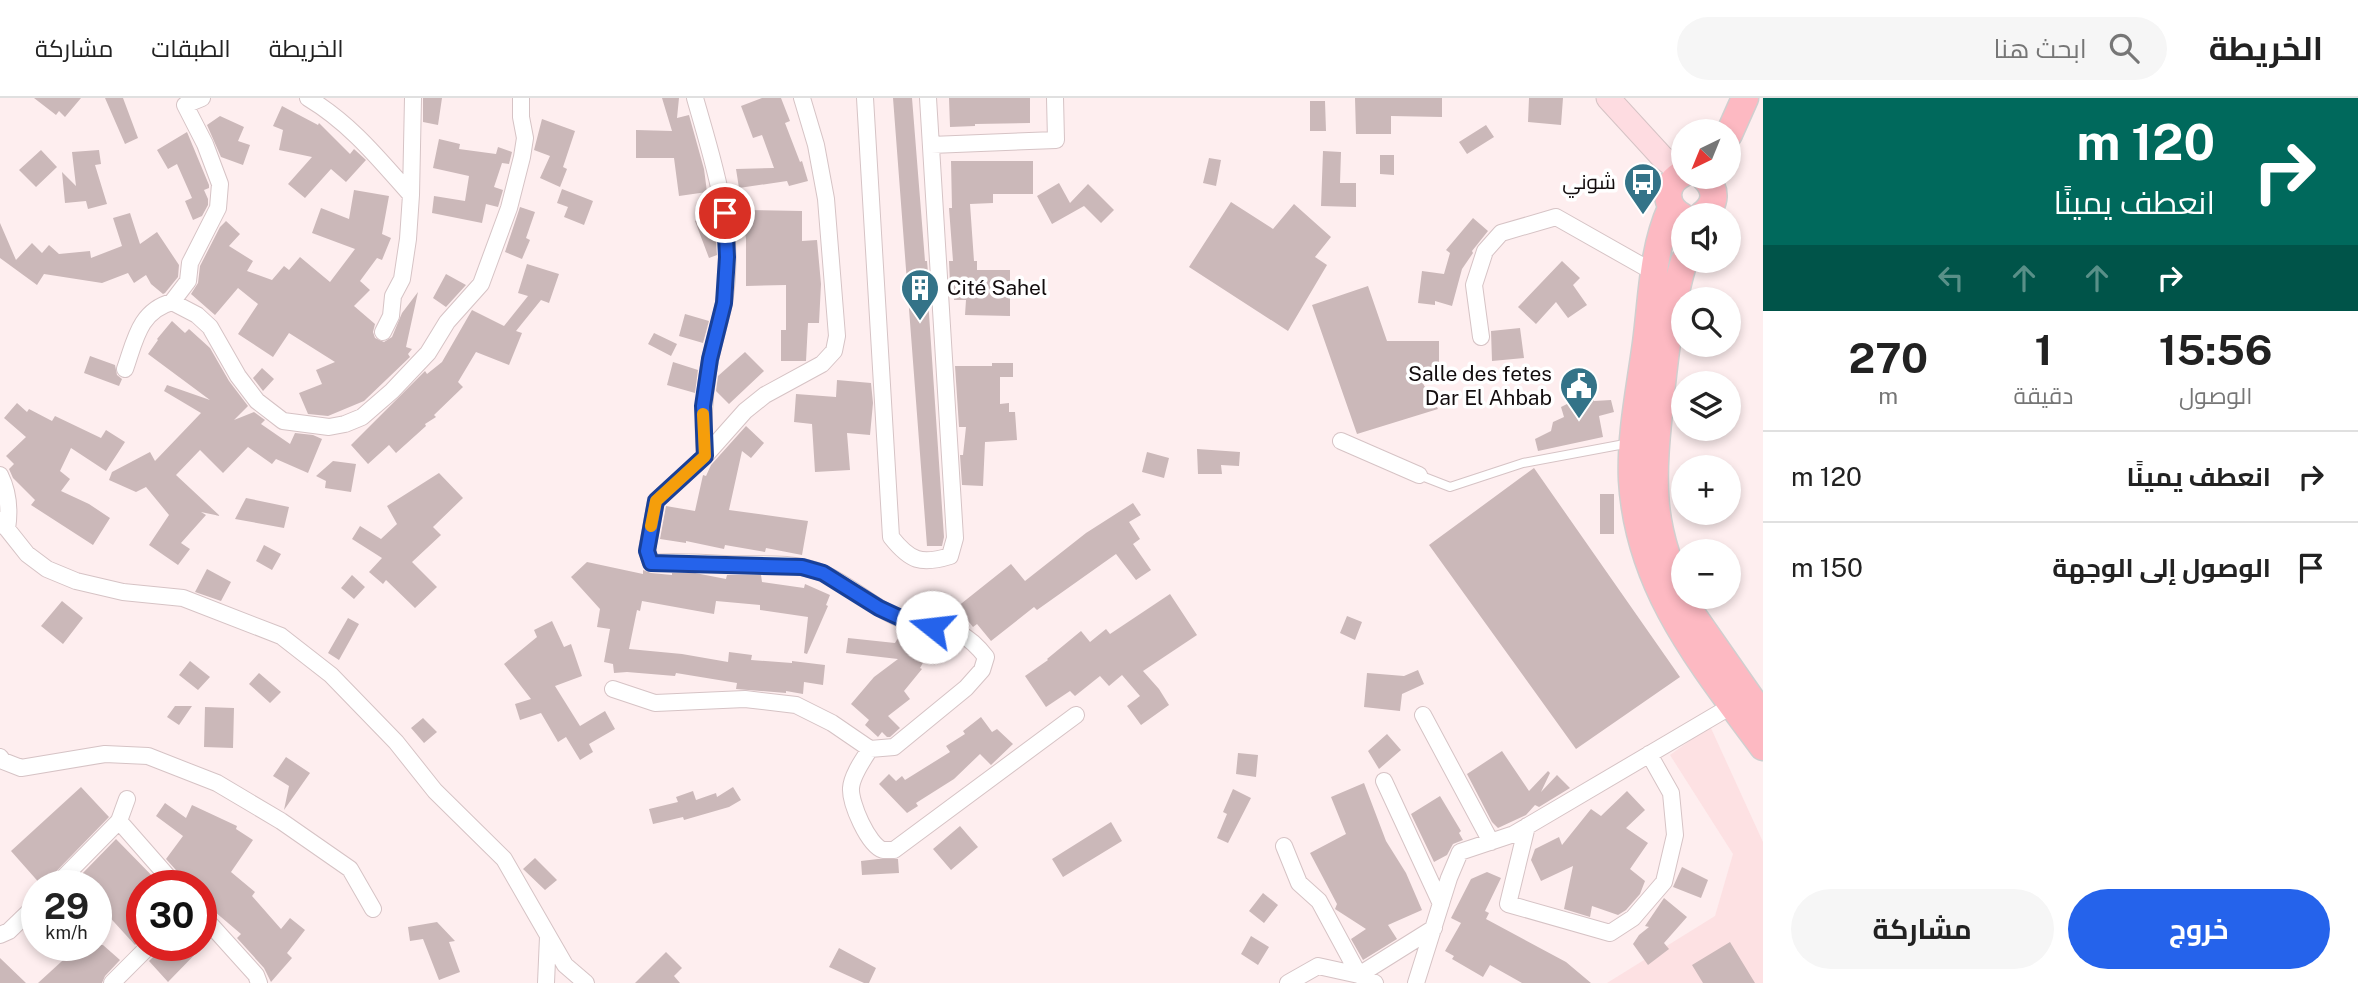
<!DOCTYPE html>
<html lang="ar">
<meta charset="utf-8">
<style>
:root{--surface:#fff;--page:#f6f6f6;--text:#222;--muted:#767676;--line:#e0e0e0;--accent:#2563eb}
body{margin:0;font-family:"Public Sans",Cairo,sans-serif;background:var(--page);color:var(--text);direction:rtl;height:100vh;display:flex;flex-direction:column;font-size:26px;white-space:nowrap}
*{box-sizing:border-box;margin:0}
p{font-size:23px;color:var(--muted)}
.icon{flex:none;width:38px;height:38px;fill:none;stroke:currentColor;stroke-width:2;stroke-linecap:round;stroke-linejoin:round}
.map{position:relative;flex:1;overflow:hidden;direction:ltr}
.panel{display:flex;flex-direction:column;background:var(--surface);width:595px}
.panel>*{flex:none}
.guide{background:#00695c;color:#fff;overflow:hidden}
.needle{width:46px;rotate:223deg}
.fabs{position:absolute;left:1671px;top:21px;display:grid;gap:14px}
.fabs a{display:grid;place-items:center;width:70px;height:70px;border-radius:50%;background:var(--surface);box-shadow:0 4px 10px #0003;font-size:35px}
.speed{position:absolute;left:21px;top:772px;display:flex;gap:14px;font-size:35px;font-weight:700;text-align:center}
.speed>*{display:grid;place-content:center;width:91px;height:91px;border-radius:50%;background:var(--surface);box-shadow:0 4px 10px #0003;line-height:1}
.speed small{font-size:18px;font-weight:400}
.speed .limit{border:10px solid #d22;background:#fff;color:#111}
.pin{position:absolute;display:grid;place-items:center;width:60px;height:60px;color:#fff;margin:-30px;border:4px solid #fff;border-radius:50%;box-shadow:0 2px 7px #0007}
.me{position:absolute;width:77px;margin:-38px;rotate:286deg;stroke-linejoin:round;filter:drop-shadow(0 0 5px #0008)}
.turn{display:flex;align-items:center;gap:24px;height:147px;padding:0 28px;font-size:32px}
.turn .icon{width:91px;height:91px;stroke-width:2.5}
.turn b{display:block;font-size:49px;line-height:60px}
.lanes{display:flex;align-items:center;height:66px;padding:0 28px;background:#0003;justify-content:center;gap:35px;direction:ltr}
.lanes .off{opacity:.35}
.eta{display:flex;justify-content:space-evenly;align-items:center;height:119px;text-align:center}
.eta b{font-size:42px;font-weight:700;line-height:49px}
.cta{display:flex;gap:14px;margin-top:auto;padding:14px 28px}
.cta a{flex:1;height:80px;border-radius:42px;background:var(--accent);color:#fff;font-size:28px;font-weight:700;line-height:80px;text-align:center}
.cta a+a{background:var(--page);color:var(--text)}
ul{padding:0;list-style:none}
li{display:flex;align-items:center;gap:21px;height:91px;padding:0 28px;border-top:2px solid var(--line)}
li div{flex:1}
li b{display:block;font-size:26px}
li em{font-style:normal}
header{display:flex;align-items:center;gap:42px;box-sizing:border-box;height:98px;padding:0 35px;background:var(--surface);border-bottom:2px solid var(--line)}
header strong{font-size:33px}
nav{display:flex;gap:38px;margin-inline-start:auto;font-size:24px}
.search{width:490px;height:63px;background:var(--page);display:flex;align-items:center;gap:18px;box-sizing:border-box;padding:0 24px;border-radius:38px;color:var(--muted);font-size:26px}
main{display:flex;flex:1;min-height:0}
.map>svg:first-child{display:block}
.built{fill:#fde1e3}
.building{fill:#cbb8b9}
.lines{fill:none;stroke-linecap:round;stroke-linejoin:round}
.lane-casing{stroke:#d6c3c5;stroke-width:10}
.street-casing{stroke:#d6c3c5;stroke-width:18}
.secondary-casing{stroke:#d6c3c5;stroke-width:25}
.primary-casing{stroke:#d0cfcf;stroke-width:29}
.lane{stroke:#fff;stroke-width:8}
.street{stroke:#fff;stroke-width:16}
.secondary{stroke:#fedce1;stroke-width:23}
.primary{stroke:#fdb9c2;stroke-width:26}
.route-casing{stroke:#184099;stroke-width:18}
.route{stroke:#2563eb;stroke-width:12}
.slow{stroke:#f59e0b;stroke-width:12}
.labels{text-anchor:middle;stroke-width:7;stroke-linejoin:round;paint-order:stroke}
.poi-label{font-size:21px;fill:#130d0e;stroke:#fff;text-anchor:end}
</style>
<header>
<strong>الخريطة</strong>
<div class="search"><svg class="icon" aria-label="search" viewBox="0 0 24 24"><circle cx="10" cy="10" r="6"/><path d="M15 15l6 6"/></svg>ابحث هنا</div>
<nav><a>الخريطة</a><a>الطبقات</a><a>مشاركة</a></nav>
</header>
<main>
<section class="panel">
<div class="guide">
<div class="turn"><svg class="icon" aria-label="right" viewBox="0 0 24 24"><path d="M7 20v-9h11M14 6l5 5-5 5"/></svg><div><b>120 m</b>انعطف يمينًا</div></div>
<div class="lanes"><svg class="icon off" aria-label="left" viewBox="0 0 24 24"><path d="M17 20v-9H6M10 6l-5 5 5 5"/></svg><svg class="icon off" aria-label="ahead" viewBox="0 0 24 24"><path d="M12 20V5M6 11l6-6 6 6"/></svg><svg class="icon off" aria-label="ahead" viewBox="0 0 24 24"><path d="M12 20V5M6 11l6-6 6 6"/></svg><svg class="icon" aria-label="right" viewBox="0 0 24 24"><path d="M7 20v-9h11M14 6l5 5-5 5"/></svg></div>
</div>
<div class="eta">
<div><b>15:56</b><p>الوصول</p></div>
<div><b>1</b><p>دقيقة</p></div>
<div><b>270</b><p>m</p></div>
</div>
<ul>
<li><svg class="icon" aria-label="right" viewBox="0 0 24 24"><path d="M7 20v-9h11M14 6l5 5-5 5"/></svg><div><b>انعطف يمينًا</b></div><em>120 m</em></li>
<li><svg class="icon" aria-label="arrive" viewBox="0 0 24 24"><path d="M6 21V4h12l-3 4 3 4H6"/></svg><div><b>الوصول إلى الوجهة</b></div><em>150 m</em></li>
</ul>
<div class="cta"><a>خروج</a><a>مشاركة</a></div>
</section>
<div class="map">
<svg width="1763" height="885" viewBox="0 0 1763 885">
<rect width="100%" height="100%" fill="#feeeef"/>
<path class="built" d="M1710,628l53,116v141h-156l108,-67 18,-62 -63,-99z"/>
<path class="building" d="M34,0h47l-16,19 -6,-6 -3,4z
M105,0h18l15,40 -13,6z
M423,0h19l-4,27 -15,-3z
M662,0h17l-2,20 12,-3 15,54 3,23 -28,4 -5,-38h-38v-28l36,1z
M762,0h19l9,23 -5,2 15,39 2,-1 6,20 -19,5 -2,-5 -48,7 -3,-19 38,-1 -12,-33 -9,3 -12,-32z
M893,0h19l13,163h2l2,23h-2l17,253 -2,9h-15z
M949,0h81v25l-55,1v2l-25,1z
M1355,0h87v19l-51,-1v18h-35z
M1529,0h34l-2,27 -33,-3z
M1310,3h15l1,30h-16z
M282,8l36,19 1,-2 31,31 4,-5 12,11 -20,22 -15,-13 -26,29 -17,-14 24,-27 -33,-7 4,-20 -10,-4z
M220,18l24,11 -6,14 12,4 -7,20 -22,-8 -14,-32z
M542,21l33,12 -12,36 4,2 -7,18 -20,-9 10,-22 -16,-6z
M1486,27l8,12 -27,17 -8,-12z
M187,34l22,53v3l-5,2 4,9v6l-6,11 -9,4 -8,-19 7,-3 -15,-34 -9,5 -11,-19z
M439,41l21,5 -1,5 37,5 2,-7 14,5 -3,12 -7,-1 -8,24 9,3 -5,17 -12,-3 -4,19 -50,-10 2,-17 31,5 4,-25 -36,-8z
M41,52l16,17 -21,20 -17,-17z
M99,52l2,14 -6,1 12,39 -19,5 -2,-8 -21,2 -3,-31 14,14 -4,-34z
M1323,53l18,1 -1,31h16v24l-35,-1z
M1380,57h14v20l-14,-1z
M1209,60l12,2 -5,26 -13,-3z
M951,63h82v33h-40v9l-23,1 4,57h3v9h33v46l-45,-1 1,-15h-12l-1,-16h-3l-1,-23h4l-4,-53h3z
M1059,85l11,20 18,-19 26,26 -13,13 -17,-17 -32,18 -15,-28z
M562,91l31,12 -9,24 -20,-8 4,-10 -11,-4z
M354,92l35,6 -7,38 9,4 -9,22 -5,-2 -17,23 10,9 -16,16 21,18 -2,8 2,6 9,4 8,-5 10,-24 16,-21 -12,55 6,2 -4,5 2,3 -46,44 -36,15 -20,-2 -9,-21 23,-9 -6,-14 19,-8 -46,-29 -16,24 -35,-23 20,-30 -20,-16 -23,27 -24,-21 7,-11 2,-17 20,-39 6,-6 14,13 -11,12 24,15 -6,10 25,9 12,-14 5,4 11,-13 30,25 25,-33 -43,-16 9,-25 28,11z
M1231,104l42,27 21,-25 37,33 -16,20 12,8 -39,66 -99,-64z
M520,109l15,5 -9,26 4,2 -8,19 -17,-7z
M742,112l60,1v30l15,-1 4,44 -2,39h-11l-2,38h-25v-31h5v-45l-40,1v-47z
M130,115l10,31 17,-12 22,33 -1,12 -13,16 -2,1 -12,-10 -5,-9 -12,8 -6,-10 -26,10 -58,-9 -7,11 -37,-27v-35l16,37 16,-17 10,10 7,-8 10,9 31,-3 1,7 31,-12 -9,-28z
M710,118l5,15 2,24 -8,3 -14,-37z
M1473,120l15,13 -16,20 1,2 -11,16 -10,37 -17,-5v4l-17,-2 4,-32 22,3 6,-21 -4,-3z
M1562,163l18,17 -7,7 14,20 -19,13 -12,-16 -20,22 -18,-17z
M527,166l32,10 -10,29 -8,-3 -25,31 6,2 -13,32 -33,-13 -18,30 5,5 -29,28 2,2 -11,7 1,2 -30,27 -7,-8 -21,19 -17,-19 74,-74 2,3 15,-12 30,-52 32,16 24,-30 -10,-3z
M446,176l20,11 -20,22 -13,-9z
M1368,188l19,55h52v29h-24l23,39 -81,25 -45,-129z
M685,216l24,7 -6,22 -24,-7z
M172,223l13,12 4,-4 21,19 19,33 19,25 -14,14 20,-8 11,8 -4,4 29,20 5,-11 18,2 9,4 -14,34 -32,-14 -4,5 -24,-17 -25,26 -23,-23 -24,25 44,41 -19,-4 5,3 -25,28 9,6 -12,16 -29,-20 20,-30 -23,-28 -10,5 -27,-12 3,-8 38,-20 5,9 46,-48 -37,-22 3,-6 43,15 -62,-46 10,-14 -1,-1z
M1520,230l4,30 -32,3 -1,-30z
M654,235l23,11 -6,12 -23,-12z
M745,254l19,19 -35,33 -13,-13 2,-15z
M90,258l25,9 2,10 5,4 -3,7 -35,-13z
M673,264l25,8 -3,23 -28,-8z
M992,265h21v14h-13v27l9,-1v9h6l2,28 -32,2 -2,44 -21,-1 -2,-30h3l3,-28h-7l-4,-61h37z
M262,270l12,11 -11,12 -10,-13z
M837,282l34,3 2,20 -3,32 -23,-2 3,37 -35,2 -3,-48 -18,-2 2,-28 40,3z
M1591,294l3,9 17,-1 3,12 -15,4 4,21 -65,14 -3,-12 16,-8 2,-9 11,-5 -3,-10z
M17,305l10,9 2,-3 23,12 3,-5 46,22 5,-8 19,12 -19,29 -35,-23 -11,23 10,8 -9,12 28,13 21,14 -17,27 -62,-40 4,-5 -22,-22 -4,-9 5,-5 -8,-8 20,-19 -22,-19z
M746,328l18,17 -13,15 -9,-7 -13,59 79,11 -6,34 -36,-7 -1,4 -40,-7 -1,4 -38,-8v2l-26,-4 6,-33 29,5 8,-36 3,1 5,-11z
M1197,351l43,3 -1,14 -18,-1 1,9h-24z
M1147,354l22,6 -5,20 -22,-6z
M333,363l23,3 -5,28 -26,-4 1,-7 -10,-5z
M1534,370l146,209 -104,72 -147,-204z
M439,375l24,25 -30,29 8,8 -29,27 25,25 -22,21 -29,-28 -3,4 -14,-12 13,-14 -30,-19 8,-13 21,13 16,-15 -10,-18z
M1600,396h14v40h-14z
M246,400l43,9 -5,21 -49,-9z
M1133,405l8,12 -12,7 11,17 -7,5 18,26 -15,10 -20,-26 -79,56 -3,-3 -43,34 -14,-17 -4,3 -16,-20 54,-43 14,17 61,-48z
M264,447l17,9 -9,16 -16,-9z
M587,464l56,12v-4l8,3 21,2v-2h23l31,6 1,-4h34l1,7 42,6 1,-4 25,11 -4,10 2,1 -21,48 -3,-1 4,-36 -48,-7v-5l-44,-4 -2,13 -72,-13 -2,10 -3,-1 -8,39 53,5 46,8 1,-10 23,3 -1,5 41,3v-2l33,4 -2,20 -19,-3 -1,12 -17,-3v2l-50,-4 1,-6 -61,-10 -1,3 -48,-4 -13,1 -1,-9 -9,-2 6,-33 -13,-2 3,-18 -29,-32z
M207,471l24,13 -10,19 -26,-9z
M352,477l13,12 -11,12 -13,-11z
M1170,496l27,41 -54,36 16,18 10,16 -28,20 -14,-19 13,-10 -18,-21 -13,11 -9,-10 -25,20 -5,-5 -24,16 -21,-31 23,-16 -1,-1 34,-28 9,11 16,-13 4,5z
M62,503l21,17 -20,26 -22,-18z
M1347,518l15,6 -7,18 -15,-7z
M348,520l11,6 -20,36 -11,-7z
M552,523l12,26 7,-3 11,32 -27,10 25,40 25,-15 10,18 -26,15 4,8 -13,8 -14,-23 -8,5 -17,-29 -21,7 -5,-16 16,-5 -27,-35 33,-27 -3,-7z
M902,533l29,18 -11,19 2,1 -18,22 6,8 -22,17 12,12 -10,9h-3l-5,-5 -4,5 -13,-12 4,-5 -18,-16 23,-27 24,-18 -52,-6 2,-15 47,5z
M190,563l20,16 -12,13 -19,-15z
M1418,572l6,14 -22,10 -2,17 -36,-4 3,-34 37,3z
M259,575l22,19 -11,11 -21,-19z
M175,608h17l-13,19 -12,-8z
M205,609l29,1 -1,40 -29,-1z
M981,619l11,15 5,-3 16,15 -22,21 -11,-11 -26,25 -38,24 2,3 -11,7 -28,-29 10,-10 7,7 6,-5 3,4 45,-28 -4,-6 19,-12 -2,-3z
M423,620l14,14 -13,11 -13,-15z
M1387,636l14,16 -22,19 -11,-18z
M1502,653l27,40 19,-20 2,2 -9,19 16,-17 13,13 -31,19 -4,-2 -9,10 -28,13 -6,-6 -25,-48z
M1238,655l20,2 -2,22 -20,-3z
M286,659l24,16 -26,37 5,-24 -16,-10z
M1364,685l22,58 20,32 16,37 -34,15 9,14 -34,21 -12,-21 15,-10 -31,-20 2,-5 -27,-51 36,-19 -15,-37z
M81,689l28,30 -67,69 -31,-35z
M733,689l8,13 -12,7 -45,13 -1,-3 -30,7 -4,-15 29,-7 -2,-5 17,-6 3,9 20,-7 1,4z
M1233,691l18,9 -23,45 -11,-5 10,-24 -4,-2z
M1627,693l18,19 -19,18 22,15 -18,26 15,12 -5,13 -14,16 -8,5 -26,-9 -2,11 -26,-8 9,-43 -32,15 -10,-21 4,-11 24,-12 3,8 29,-36 10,7z
M1440,698l21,35 -2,2 4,7 -10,4 -6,11 -13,7 -23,-48z
M165,705l21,15 6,-13 45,21 -1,3 17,11 -22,32 24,20 -3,4 29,33 9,-11 15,12 -18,23 5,5 -21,24 -7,-14 -27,-30 4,-4 -40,-34v-14h-15l-2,-7 -18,-20 17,-23 -27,-20z
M1111,724l11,19 -59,36 -11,-18z
M960,728l18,21 -27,23 -18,-21z
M116,741l46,47h-20v52l-7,7 -31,-34 6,-5 -14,-14v-6h-6l-10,-10z
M535,760l22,22 -12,10 -22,-21z
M878,761h20l1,14 -37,2 -1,-14z
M1682,769l26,13 -7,18 -28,-11z
M1487,774l14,6 -16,33 4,2 -3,6 80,43 25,21h-69l-32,-18 -7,12 -31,-18 2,-3 -9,-5 16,-28 -10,-5 20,-39z
M1263,795l15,12 -14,18 -15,-12z
M1664,800l23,19 -23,26 5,6 -21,16 -15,-21 6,-9 10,-8 -4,-1z
M437,824l18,19 -6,1 11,30 -21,8 -16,-41 -13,2 -2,-14z
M1251,838l18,11 -11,18 -17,-11z
M1730,844l25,41h-52l-11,-18z
M87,847h16l17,15 -15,16 -3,7h-64l35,-32 5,5z
M160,847h44l-36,37 -19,-21 9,-9z
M839,850l37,20 -7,15h-5l-35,-16z
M666,854l16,16 -8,8 6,7h-45z
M0,860l26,25h-26z"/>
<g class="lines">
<defs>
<path id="lane" d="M1419,377l31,12 73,-24 107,-20"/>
<path id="street" d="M308,0c43,26 70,60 103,97
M695,0c20,70 41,130 29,205 -4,19 -10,38 -14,57 -6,32 -8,63 -5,96
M865,0l26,439c19,24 30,28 59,19l5,-18 -27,-440
M931,47l125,-5 -1,-42
M172,204l16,-21 2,-18 28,-55 2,-24 -15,-40 -20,-39 17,-7
M383,234l8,-16 2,-20 9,-17 6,-40 3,-44 2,-97
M1481,239l-7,-52 11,-34 16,-18 55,-16 99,56
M125,271c10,-28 14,-58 47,-67l25,13 13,12 28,49 19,25 26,20 46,6 16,-3 17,-7 30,-26 36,-38 19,-31 34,-38 28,-76 13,-51 3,-19 -4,-21v-19
M1341,343l78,34
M0,377c9,18 10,35 7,54
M0,422l27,34 20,15 29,12 47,11 60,6 98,38 50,39 65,67 39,49 69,68 61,106 21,18
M613,591l42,14 90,-4 51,6 36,18 38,26 24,-2 72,-59 16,-18 4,-13c-28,-36 -43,-23 -80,-36 -31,-11 -54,-36 -84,-48 -29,-12 -65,-8 -96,-9 -25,-1 -50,-3 -75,-1l-4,-13 9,-49 49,-45 40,-45 20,-16 57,-31 12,-13 3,-15 -11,-137 -10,-54 -14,-47
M1423,617l68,127
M870,651c-7,11 -18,26 -19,39 -1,15 17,57 32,62 1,0 9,0 11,0l182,-135
M0,659l3,4 18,7 84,-14 43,2 69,27 64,38 69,48 23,40
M1384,683l57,123
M119,723l8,-22
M1527,728l-19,78 102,29 23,-15 31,-36 11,-47 -4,-42 -22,-39
M1284,748l15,37 20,18 40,74 75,-47
M55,788l64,-65 57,65
M201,816l55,61 3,8
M0,837l9,-4 28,-27
M112,885l38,-38
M546,885l2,-46
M1288,885l30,-17 41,9 16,8
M1416,885l33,-105 11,-26 54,-18 219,-129"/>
<path id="secondary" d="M1608,0l54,59 20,16"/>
<path id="primary" d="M1729,36l16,-36
M1671,110c-19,42 -19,90 -25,135 -6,45 -16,92 -14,137 6,108 70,184 131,267
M1702,117c15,-11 15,-26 2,-38
M1683,119c-20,-11 -20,-34 1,-44
M1684,498c-38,-73 -31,-125 -23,-203 5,-46 10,-89 23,-132
M1684,499l8,17 71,102"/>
</defs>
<use href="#lane" class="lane-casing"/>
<use href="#street" class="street-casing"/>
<use href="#secondary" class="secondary-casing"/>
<use href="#primary" class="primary-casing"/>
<use href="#lane" class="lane"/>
<use href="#street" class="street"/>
<use href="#secondary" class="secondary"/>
<use href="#primary" class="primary"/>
</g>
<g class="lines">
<defs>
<path id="route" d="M725,115l2,44 -3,46 -14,56 -7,47 2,50 -49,45 -9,50 4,12 151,4 21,6 56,35 28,13 25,6"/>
</defs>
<use href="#route" class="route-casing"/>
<use href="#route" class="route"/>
<path class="slow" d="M651,428l5,-25 49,-45 -2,-42"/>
</g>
<defs>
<symbol id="bus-pin" viewBox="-11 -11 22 30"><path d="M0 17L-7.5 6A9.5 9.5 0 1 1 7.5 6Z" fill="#347388" stroke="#fff"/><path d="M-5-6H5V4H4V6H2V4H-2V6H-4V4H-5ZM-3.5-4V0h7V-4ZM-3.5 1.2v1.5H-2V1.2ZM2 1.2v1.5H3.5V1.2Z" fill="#fff"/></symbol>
<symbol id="building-pin" viewBox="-11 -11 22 30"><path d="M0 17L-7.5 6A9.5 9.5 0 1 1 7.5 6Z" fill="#347388" stroke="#fff"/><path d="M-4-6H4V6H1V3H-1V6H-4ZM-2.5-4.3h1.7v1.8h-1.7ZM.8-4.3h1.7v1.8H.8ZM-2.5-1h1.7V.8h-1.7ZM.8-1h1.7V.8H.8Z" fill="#fff"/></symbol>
<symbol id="civic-pin" viewBox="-11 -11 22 30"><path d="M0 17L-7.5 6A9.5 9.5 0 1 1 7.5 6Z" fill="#347388" stroke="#fff"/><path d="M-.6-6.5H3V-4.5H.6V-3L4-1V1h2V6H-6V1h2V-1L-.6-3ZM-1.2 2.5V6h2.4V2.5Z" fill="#fff"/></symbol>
</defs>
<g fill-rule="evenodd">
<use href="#bus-pin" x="1621" y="62" width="44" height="60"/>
<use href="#building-pin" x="898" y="168" width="44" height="60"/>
<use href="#civic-pin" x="1557" y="266" width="44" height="60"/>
</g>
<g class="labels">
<g class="poi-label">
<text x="1616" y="91">شوني</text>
<text x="947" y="197" text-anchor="start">Cité Sahel</text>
<text x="1552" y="283">Salle des fetes<tspan x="1552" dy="24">Dar El Ahbab</tspan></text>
</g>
</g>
</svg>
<div class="fabs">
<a><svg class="needle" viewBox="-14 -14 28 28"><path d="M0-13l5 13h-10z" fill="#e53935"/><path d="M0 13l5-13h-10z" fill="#767676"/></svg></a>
<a><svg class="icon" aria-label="sound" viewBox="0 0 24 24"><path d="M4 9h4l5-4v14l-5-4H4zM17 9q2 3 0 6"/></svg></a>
<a><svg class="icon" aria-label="search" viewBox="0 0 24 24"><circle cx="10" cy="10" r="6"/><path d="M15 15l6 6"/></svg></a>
<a><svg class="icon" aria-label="layers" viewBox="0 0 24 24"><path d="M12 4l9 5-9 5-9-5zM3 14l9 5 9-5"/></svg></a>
<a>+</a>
<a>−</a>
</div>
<div class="speed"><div>29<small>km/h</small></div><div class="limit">30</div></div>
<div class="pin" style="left:725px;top:115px;background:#d93025"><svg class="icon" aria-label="arrive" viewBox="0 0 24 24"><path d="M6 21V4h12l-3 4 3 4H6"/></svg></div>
<svg class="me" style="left:932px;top:529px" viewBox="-20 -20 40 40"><circle r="19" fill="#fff"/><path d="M0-13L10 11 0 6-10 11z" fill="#2563eb"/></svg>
</div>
</main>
